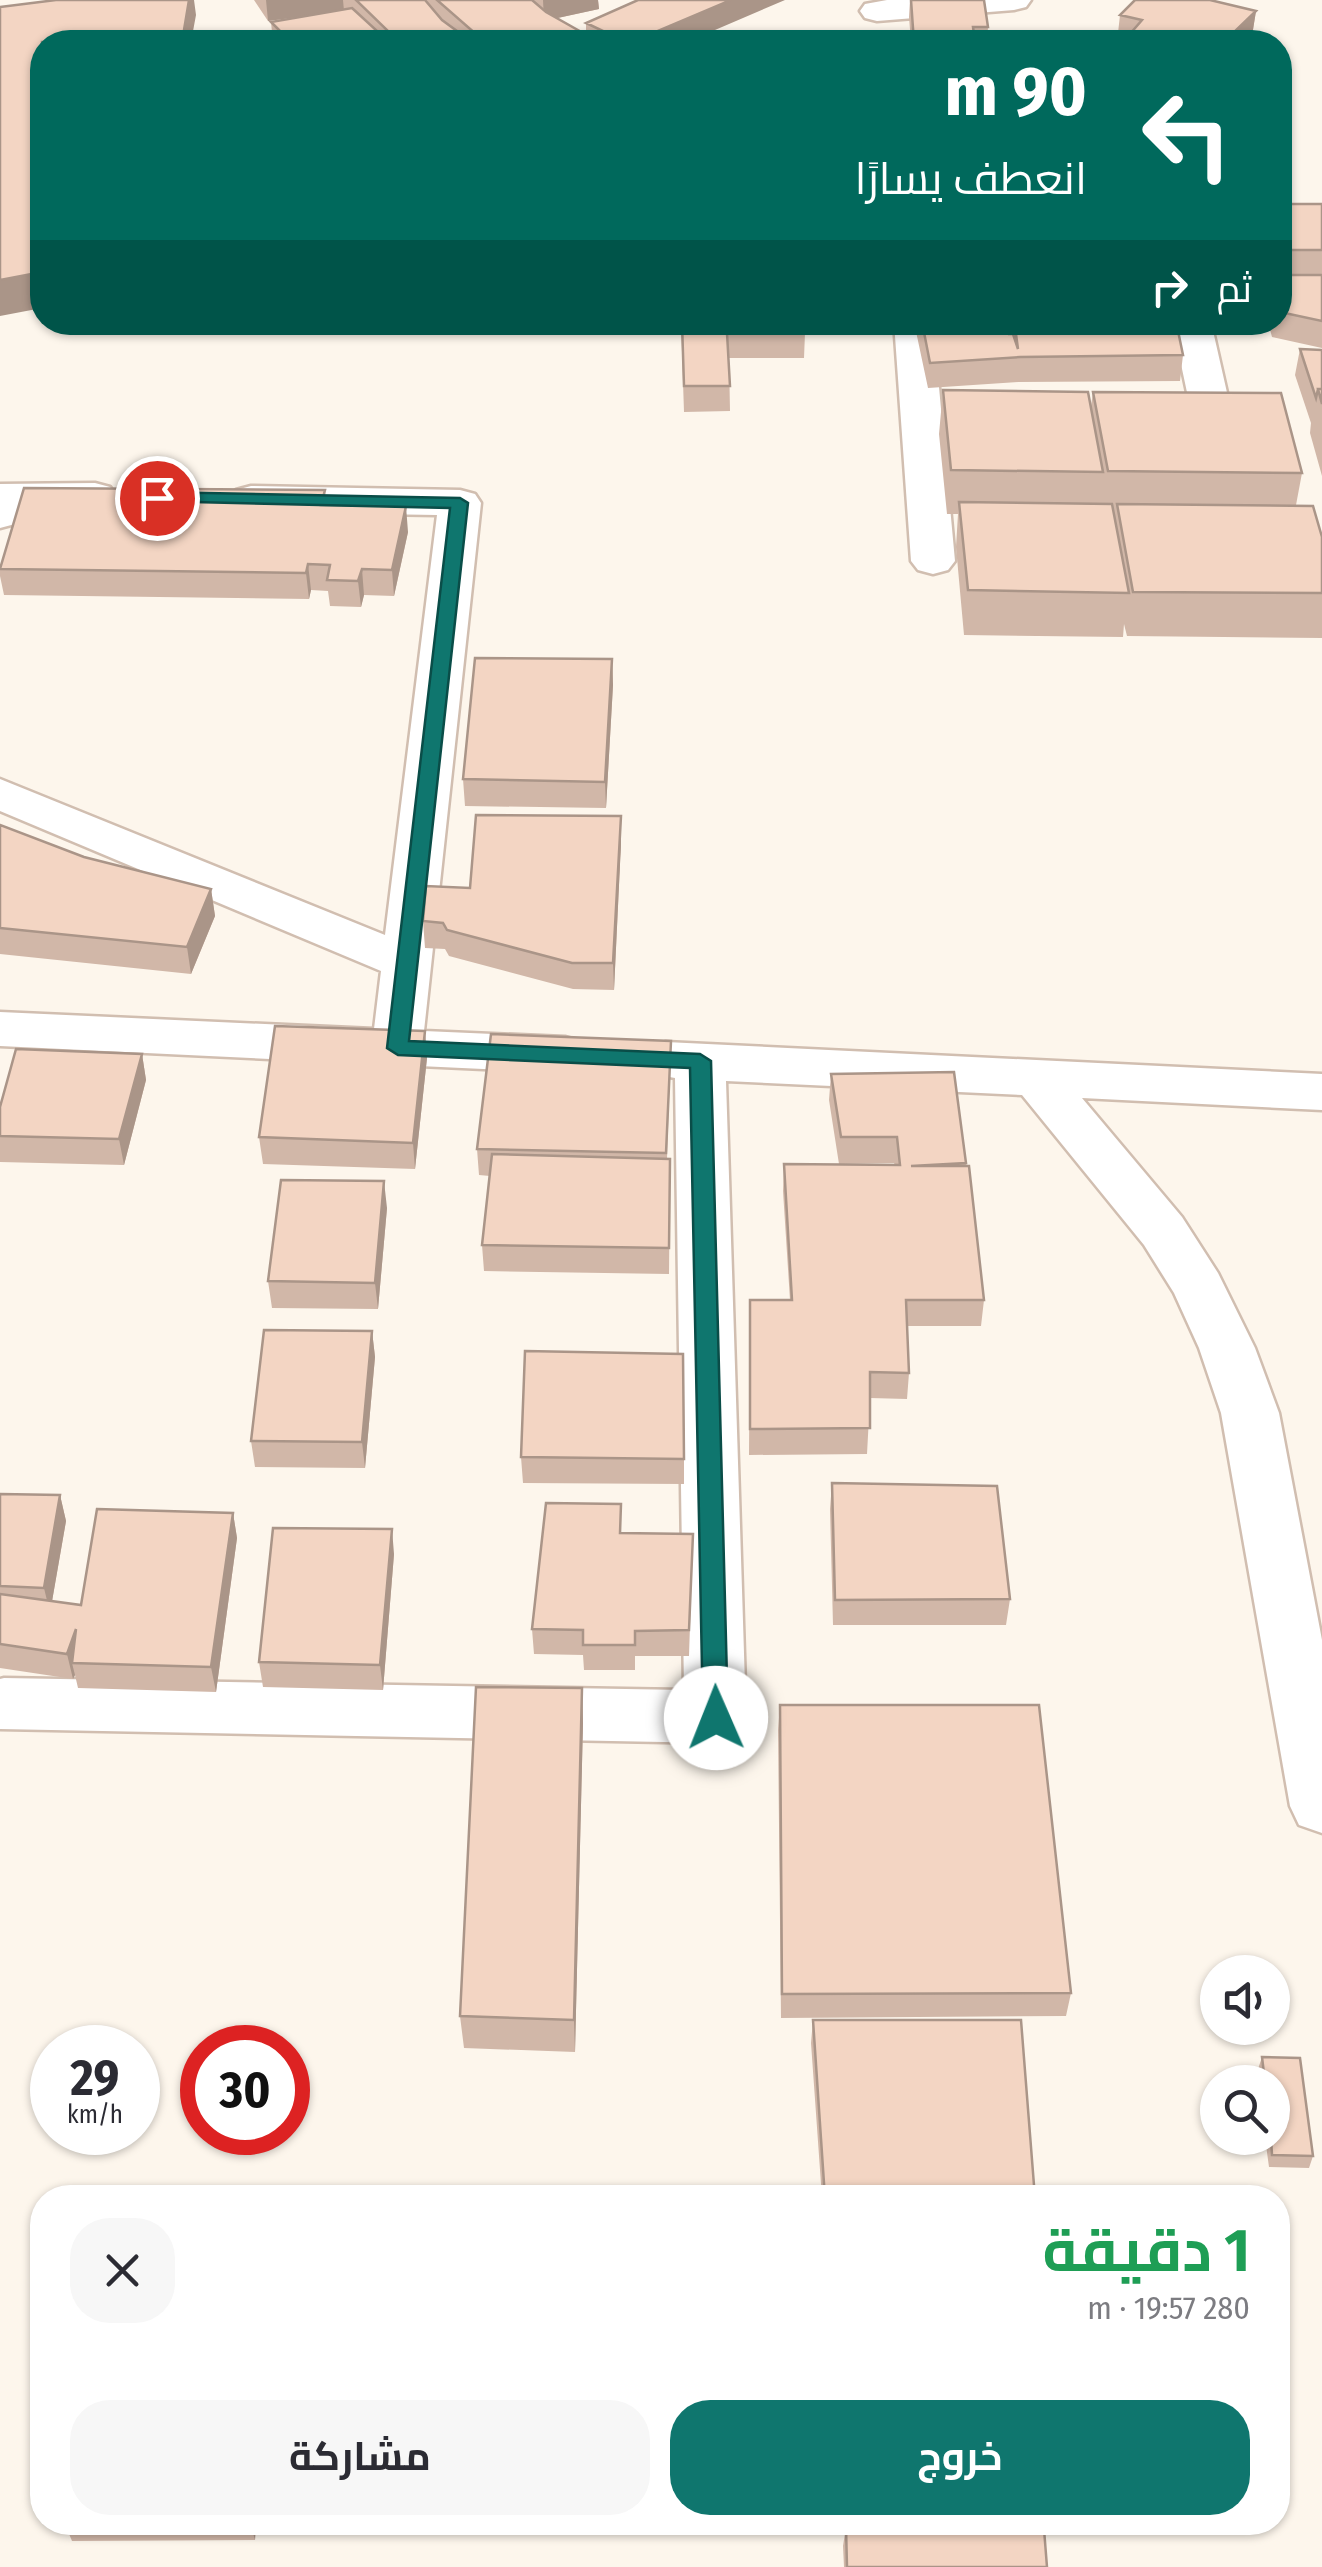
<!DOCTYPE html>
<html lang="ar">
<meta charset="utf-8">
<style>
:root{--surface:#fff;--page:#f7f7f7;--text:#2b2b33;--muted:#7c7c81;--accent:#0f766e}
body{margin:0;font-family:"Fira Sans Condensed",Cairo,sans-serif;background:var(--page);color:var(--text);direction:rtl;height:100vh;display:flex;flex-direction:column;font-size:38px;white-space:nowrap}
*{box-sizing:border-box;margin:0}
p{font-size:32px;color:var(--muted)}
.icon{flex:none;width:55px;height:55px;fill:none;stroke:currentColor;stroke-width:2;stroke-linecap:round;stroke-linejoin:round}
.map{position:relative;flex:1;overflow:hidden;direction:ltr}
.panel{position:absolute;left:30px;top:2185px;width:1260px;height:350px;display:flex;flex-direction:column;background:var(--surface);border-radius:40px;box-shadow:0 2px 8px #0004;direction:rtl}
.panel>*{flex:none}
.banner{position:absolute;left:30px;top:30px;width:1262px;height:305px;border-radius:40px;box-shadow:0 2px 8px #0004;direction:rtl;background:#00695c;color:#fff;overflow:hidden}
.tools{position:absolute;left:1200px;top:1955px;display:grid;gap:20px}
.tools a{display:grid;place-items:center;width:90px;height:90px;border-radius:50%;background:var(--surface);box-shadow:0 2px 8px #0004;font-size:50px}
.speed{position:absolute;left:30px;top:2025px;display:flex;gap:20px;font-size:50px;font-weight:700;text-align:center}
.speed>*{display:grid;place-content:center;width:130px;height:130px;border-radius:50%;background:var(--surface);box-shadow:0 2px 8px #0004;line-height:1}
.speed small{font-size:25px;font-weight:400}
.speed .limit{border:15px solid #d22;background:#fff;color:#111}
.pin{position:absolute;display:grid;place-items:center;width:85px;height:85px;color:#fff;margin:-42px;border:5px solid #fff;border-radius:50%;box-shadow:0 2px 10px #0007}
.me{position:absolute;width:110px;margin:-55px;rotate:359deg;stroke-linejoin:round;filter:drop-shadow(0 0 8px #0008)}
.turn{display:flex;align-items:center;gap:35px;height:210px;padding:0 40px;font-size:45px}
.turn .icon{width:130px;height:130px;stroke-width:2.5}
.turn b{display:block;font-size:70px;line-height:85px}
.then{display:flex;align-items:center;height:95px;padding:0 40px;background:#0003;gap:20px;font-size:38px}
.round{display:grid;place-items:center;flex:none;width:105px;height:105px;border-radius:40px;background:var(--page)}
.headline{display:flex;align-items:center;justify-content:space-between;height:170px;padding:0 40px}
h1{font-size:60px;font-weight:700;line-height:75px;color:#1e9e55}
.action{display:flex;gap:20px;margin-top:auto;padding:20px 40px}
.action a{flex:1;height:115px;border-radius:40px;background:var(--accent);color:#fff;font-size:40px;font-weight:700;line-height:115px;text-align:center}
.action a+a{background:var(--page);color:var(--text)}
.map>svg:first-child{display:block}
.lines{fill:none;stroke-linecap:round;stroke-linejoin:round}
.minor-casing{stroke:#d1beb0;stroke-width:5}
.minor{fill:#fff;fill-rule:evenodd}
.wall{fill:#d1b7a8}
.shaded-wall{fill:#aa9588}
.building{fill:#f3d5c3;stroke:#aa9588;stroke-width:2.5}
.route{fill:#0f766e;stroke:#0a4d48;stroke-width:2.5}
</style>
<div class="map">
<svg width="1322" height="2567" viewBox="0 0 1322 2567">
<rect width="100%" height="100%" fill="#fdf6ec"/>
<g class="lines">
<defs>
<path id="minor" d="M1031,0l-5,7 -12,3 -137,11 -12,-3 -5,-7 5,-7 22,-4z
M894,322h39l22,239 -7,9 -15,4 -15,-4 -7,-9z
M1172,322h39l17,75 -6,9 -14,3 -14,-3 -6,-9z
M95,483l15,4 6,9 -6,9 -15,4 -72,-1 -8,16 -15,4v-44z
M251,486l209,4 15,4 6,9 -57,528 141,6 18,5 8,13 -8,13 -18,5 -565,-27v-34l374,17 7,-58 -381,-160v-32l385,156 52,-420 -186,-3 -15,-4 -6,-9 6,-9z
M666,1042l656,32v36l-240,-12 100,119 36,56 37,75 24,65 43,227v193l-23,-8 -9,-19 -69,-393 -22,-65 -25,-55 -30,-48 -122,-150 -296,-14 20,636 -9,18 -22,8 -715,-14v-50l4,-1 680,12 -9,-612 -27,-5 -8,-13 8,-13z"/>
</defs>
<use href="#minor" class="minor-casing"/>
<use href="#minor" class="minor"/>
</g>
<path class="wall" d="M254,0h344l1,9 -42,9 29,17v-12l101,19h-414l-2,-20 41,-7 -44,6z
M910,0l78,27 -1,15h-76l-2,-25z
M1256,11l-5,31h-134l3,-27z
M1280,204h42v144l-50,-11 -4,-15h12z
M681,322l124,11 -1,25h-75l1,53 -46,1z
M914,322h93l2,12 5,3 1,-10 168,28 -3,26 -162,1 -90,6z
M1300,349l22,1v126l-12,-43 1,-10 -16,-48z
M943,390l148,16 2,-14 209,81 -6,32 26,32v101l-195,-2 -3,-12 -1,13 -159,-2 -8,-88 2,-33h-11l-8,-80z
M325,490l1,15 82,27 -14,64 -30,-1 -3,12 -31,-1 -2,-15 -17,-1 -2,9 -305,-4 -4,-19v-11z
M612,659l1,26 -7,123 -141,-2 -2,-27z
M0,825l84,32 127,32 4,27 -24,58 -191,-20z
M621,843l-7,147 -41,-1 -124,-33 -4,-7 -20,-1 -2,-27 47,-33z
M671,1041l-4,118h3l-1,115 -185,-3 -2,-26 8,-69 -11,-1 -2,-26z
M142,1054l4,26 -22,85 -124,-3v-55z
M427,1058l-12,111 -152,-5 -4,-27z
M831,1074l135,89 18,137 -3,26h-74l2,47 -2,26 -37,-1 -3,56 -118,1 1,-155h40l-7,-109 1,-27 111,1 -1,-2 -55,1 -10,-64z
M387,1208l-9,101 -106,-1 -4,-27z
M372,1331l3,26 -10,111 -110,-1 -4,-26z
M521,1457l163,2v25l-161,-1z
M832,1483l178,116 -4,26h-173l-3,-116z
M0,1494l60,1 6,26 -14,80 29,4 152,-92 4,25 -21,154 -138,-4 -3,-13 -2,4 -73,-11z
M621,1533l72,1 -4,122h-54v14h-51l-1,-15 -49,-1 -2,-25z
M394,1554l-11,136 -120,-3 -4,-25z
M582,1688l1,35 -8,329 -111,-4 -4,-32z
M780,1705l291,288 -5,23 -285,2 -3,-288z
M813,2020l222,178h-213l-11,-155z
M1262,2057l51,99 -4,12 -40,-1 -4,-29h7v-56h-12l-2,-13z
M64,2522h192l-1,18 -183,1z
M846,2527l170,1 31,39h-203l-1,-21z"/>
<path class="shaded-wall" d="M189,0h5l2,15 -5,27h-9z
M266,0h77l1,11 -76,10z
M543,0h55l1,9 -55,12z
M731,0h54l-98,42h-55z
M1256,11l-5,31h-25l1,-3z
M376,30l1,12h-53z
M42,272v36l-42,8v-36z
M406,506l2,26 -14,64 -2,-26z
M308,564l3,26 -2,9 -3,-26z
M362,569l2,26 -3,12 -3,-26z
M612,659l1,26 -7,123 -1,-26z
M621,816v27l-7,147 -1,-27z
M211,889l4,27 -24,58 -4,-27z
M425,1031l2,27 -12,111 -2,-26z
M142,1054l4,26 -22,85 -5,-26z
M384,1181l3,27 -9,101 -3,-26z
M372,1331l3,26 -10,111 -3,-26z
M60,1495l6,26 -16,92 -6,-25z
M233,1513l4,25 -21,154 -5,-25z
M392,1529l2,25 -11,136 -3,-25z
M76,1629l-4,34 3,12 -2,4 -6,-25z
M582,1688l1,35 -8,329 -1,-32z
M250,2522h6l-1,18z"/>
<path class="building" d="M56,0h133l-7,42h-140v230l-42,8v-273z
M356,0h69l17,20 30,22h-133l48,-12z
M437,0h95l14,12 53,30h-114z
M638,0h93l-99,42h-6l-40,-19z
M911,0h73l4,27h-15l2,15h-61z
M1135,0h75l46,11 -29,28 -25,-6 -6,9h-73l19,-22 -22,-5z
M352,8l24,22 -52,12h-33l-20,-20z
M1280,204h42v46h-42z
M1280,275h42v46l-42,-9z
M682,322h122l1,11h-78l3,53h-46z
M922,322h85l2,12h4l5,15 -3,-22 162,-1 6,29 -163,2 -90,6z
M1300,349l22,1v39h-4l-2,9z
M1318,389h4v15z
M943,390l145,2 15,80 -152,-2z
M1093,392l188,1 21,80 -194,-2z
M24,488l301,2 -4,15 85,1 -14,64 -30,-1 -4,12 -31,-1 3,-15 -22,-1 -2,9 -306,-4z
M959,502l153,2 17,89 -161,-3z
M1117,504l196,2 9,31v56l-189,-1z
M475,658l137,1 -7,123 -142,-3z
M476,815l145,1 -8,147h-41l-125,-33 -4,-7 -20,-2 3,-35 44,2z
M0,825l84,32 127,32 -24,58 -187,-19z
M275,1026l150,5 -12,112 -154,-6z
M491,1034l180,7 -5,112 -189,-4z
M16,1049l126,5 -23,85 -119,-3v-29z
M954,1072l12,91 -55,3h58l15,134h-78l3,73 -39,-1v56l-120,1v-129h42l-8,-136 116,1 -3,-28h-56l-10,-63z
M492,1154l178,5 -1,89 -187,-3z
M281,1180l103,1 -9,102 -107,-2z
M264,1330l108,1 -10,111 -111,-1z
M525,1351l158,3 1,105 -163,-2z
M832,1483l165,3 13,113 -175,1z
M0,1494l60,1 -16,93 -44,-2z
M546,1503l75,1 -1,29 73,1 -4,96 -54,1v14h-52v-15l-51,-1z
M97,1509l136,4 -22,154 -139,-4 4,-34 -9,25 -67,-10v-50l81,11z
M273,1528l119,1 -12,136 -121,-3z
M476,1687l106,1 -8,332 -114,-4z
M780,1705h259l32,288 -289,1z
M813,2020h208l14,178h-210z
M1262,2057l38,1 13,98 -41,-1 -1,-17h1v-56h-7z
M882,2522h134v6l28,1 3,38h-200l-1,-40z"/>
<path class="route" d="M157,492l303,6 8,5 -59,538 291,13 11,7 17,657 -3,7 -9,3 -10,-3 -3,-7 -13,-650 -292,-13 -11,-7 63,-540 -299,-7 -3,-3z"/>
</svg>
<div class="tools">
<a><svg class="icon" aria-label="sound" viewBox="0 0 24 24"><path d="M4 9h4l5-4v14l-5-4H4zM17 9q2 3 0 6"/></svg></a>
<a><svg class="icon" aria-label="search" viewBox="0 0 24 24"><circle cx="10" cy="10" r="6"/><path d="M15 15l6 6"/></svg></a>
</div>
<div class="speed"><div>29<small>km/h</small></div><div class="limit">30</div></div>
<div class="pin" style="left:157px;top:498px;background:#d93025"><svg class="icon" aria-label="arrive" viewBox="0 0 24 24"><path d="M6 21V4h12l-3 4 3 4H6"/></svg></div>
<svg class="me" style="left:716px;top:1718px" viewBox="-20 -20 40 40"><circle r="19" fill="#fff"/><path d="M0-13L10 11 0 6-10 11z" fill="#0f766e"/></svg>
<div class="banner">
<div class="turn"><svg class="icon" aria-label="left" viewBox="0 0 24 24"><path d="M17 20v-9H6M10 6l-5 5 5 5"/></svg><div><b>90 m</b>انعطف يسارًا</div></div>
<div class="then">ثم<svg class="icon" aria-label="right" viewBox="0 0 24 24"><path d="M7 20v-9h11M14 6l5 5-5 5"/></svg></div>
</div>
<section class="panel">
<div class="headline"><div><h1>1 دقيقة</h1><p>280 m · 19:57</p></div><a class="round"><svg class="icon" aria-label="close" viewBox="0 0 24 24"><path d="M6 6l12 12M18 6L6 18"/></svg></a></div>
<div class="action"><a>خروج</a><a>مشاركة</a></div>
</section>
</div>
